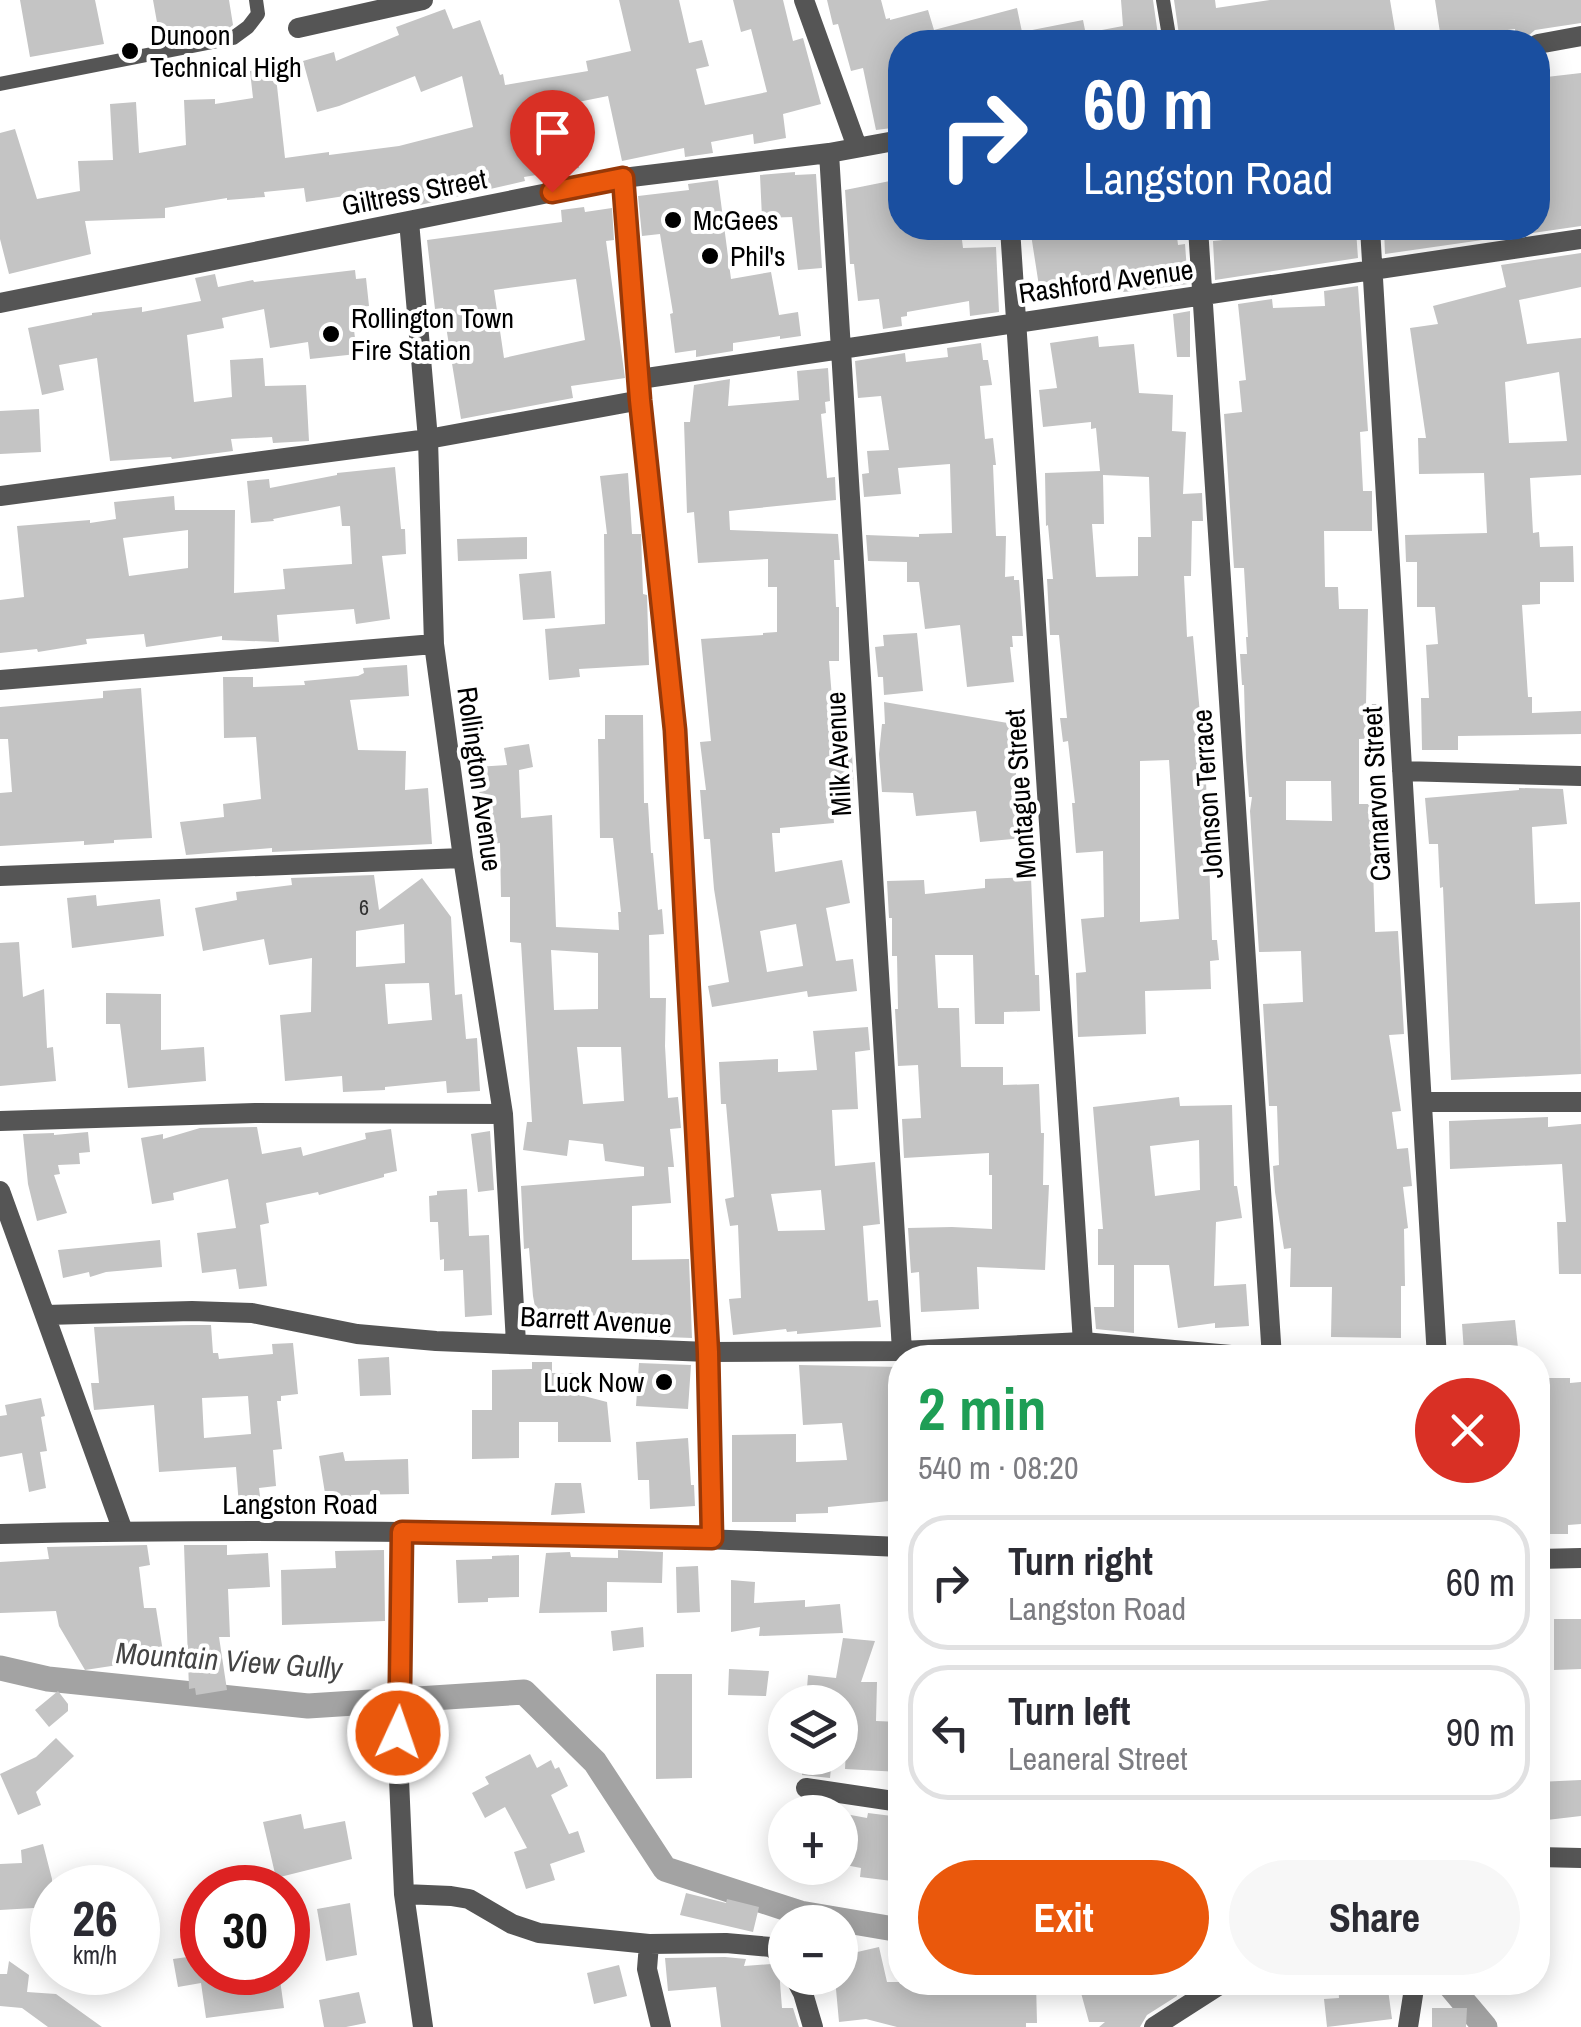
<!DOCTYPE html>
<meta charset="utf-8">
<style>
:root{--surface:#fff;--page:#f7f7f7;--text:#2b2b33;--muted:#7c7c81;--line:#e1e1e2;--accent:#ea580c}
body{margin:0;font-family:"Archivo Narrow",sans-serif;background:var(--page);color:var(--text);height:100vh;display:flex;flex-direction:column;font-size:38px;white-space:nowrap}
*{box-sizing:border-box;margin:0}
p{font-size:32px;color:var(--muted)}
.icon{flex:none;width:55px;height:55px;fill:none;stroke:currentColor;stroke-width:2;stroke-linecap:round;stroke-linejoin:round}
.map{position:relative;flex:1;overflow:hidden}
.panel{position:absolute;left:888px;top:1345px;width:662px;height:650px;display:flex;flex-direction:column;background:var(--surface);border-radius:40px;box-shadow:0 5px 25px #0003}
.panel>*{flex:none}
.guide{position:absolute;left:888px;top:30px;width:662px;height:210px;border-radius:40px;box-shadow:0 5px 25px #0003;background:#1a4fa0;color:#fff;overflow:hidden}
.tools{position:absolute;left:768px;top:1685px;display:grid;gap:20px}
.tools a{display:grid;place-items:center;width:90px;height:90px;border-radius:50%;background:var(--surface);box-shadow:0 5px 25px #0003;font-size:50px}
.speed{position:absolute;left:30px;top:1865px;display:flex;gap:20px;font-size:50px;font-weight:700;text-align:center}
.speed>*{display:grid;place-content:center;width:130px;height:130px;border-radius:50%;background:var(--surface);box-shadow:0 5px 25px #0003;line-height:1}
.speed small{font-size:25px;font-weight:400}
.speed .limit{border:15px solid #d22;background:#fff;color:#111}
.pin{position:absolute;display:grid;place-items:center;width:85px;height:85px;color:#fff;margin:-102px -42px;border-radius:50% 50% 50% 0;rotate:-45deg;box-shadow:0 0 10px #0007}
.pin .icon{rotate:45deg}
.me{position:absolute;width:110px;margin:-55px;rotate:3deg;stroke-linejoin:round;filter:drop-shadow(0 0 8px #0008)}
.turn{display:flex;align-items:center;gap:35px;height:210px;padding:0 30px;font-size:45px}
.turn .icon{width:130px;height:130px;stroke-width:2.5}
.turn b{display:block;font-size:70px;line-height:85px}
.round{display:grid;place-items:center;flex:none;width:105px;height:105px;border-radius:52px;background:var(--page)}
.head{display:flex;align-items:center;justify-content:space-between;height:170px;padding:0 30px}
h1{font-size:60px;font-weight:700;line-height:75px;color:#1e9e55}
.action{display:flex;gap:20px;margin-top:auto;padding:20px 30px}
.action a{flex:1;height:115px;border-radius:60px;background:var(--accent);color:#fff;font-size:40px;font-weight:700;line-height:115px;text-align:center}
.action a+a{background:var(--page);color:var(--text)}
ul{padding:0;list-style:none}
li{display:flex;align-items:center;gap:30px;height:135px;margin:0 20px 15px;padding:0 10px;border:5px solid var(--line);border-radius:40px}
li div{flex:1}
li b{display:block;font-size:38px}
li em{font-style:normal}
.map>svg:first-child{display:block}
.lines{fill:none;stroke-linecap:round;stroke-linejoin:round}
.canal{stroke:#a3a3a3;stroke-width:25}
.building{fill:#c4c4c4;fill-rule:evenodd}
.service{stroke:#555;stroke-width:14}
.minor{stroke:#555;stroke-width:20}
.tertiary{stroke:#555;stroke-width:20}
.route-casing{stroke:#983908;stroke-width:25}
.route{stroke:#ea580c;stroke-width:18}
.poi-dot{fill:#000;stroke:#fff;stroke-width:4}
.labels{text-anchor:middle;stroke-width:8;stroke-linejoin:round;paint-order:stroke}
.number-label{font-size:22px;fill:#313131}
.poi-label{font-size:28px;fill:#000;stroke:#fff;text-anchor:start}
.street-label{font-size:28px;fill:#000;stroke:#fff}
.water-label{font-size:30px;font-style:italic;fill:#444;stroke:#fff}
</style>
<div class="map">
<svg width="1581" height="2027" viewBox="0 0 1581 2027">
<rect width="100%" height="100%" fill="#fff"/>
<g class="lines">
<path class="canal" d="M0,1668l48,11 260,27 216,-14 71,70 70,107 135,44 100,17
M1447,1982l38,45"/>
</g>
<path class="building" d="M20,0h75l9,44 -74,13z
M153,0h76l4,25 -4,3 -69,11z
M619,0h60l10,43 13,-3 7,26 -13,3 9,36 62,-13 -16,-63 -10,3 -8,-32h50l10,41 10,-3 18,66 -38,10 3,24 -32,6 -1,-10 -42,8 2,11 -28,4 -1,-9 -62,13 -14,-65 -40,8 11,64 -55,9 1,4 -105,24 -2,-10 -47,5 -1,-8 -64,10 -2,-14 -40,4 1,5 -38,3v-2l-62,10v10l-80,3 6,33 -82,20 -9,-35v-106l15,-4 22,70 43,-8 -2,-30 35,-1 -3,-56 26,-2 3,51 47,-8 -2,-45 31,-1v5l38,-6 -3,-27 25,-3 10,90 44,-6v3l70,-9 74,-19 -11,-51 -41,16 -6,-16 -76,30 -22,6 -14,-51 31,-9 2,9 63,-26 -3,-8 49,-18 8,20 27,-9 20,55 3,-1 2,11 83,-14 -2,-10 45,-10z
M827,0h54l5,19 4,-1v2l38,-10 6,20 83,-22 5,24 61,-12 4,20 -1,-7 37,-7 -2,-26h32l6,42h-259v85l-24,3 -13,-62 -12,3 -13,-47 -5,1z
M1174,0h41l1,8 54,-8h120l7,42h-217z
M1435,0h146v23l-46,7 -7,6 -12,1 -1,-8 -74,10z
M1581,73v153l-196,28 -1,-25 154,-1v-50h6l-4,-39h-2v-61z
M795,172v3l21,-1 6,94 -24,2 -6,-53 -30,1 -2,-43z
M900,179v49h14l1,8 46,-4 2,16 33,-1 3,65 -29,4 -1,-15 -62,11v4l-6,1 1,9 -19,3 -4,-30 -21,2 -4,-37h-4l-5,-74z
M718,180l13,99 40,-7 8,43 19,-3 3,24 -21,3v-3l-47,7v8l-37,6v-7l-21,3 -5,-39 3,-1 -13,-79 -18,2 -4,-40 51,-6 -1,-6z
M584,207l1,5 27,-4 2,32 -8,1 19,137 -54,8 2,12 -112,21 -18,-111 -8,1 -8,-69 135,-18 -1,-12zM576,279l9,61 -81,18 -10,-68z
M1030,228h146l2,17 7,-1 3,40 -53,7 -36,3v-2l-58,7z
M1261,228h48l1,4 46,-2 2,28 -143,22 -2,-39 50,-5z
M1581,253v34l-62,13 8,44 54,-6v137l-51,3 3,55 6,-1 1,15 33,-1 1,36h-34v22l-18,1 6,92h4v16l49,-2v23l-123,2v14h-36l-1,-52h8l-3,-53 12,-1 -3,-37h-18v-45h-11l-1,-27 82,-2 -3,-60 -65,1 -1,-36h8l-16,-110 28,-4 -5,-18 73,-19 -5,-22zM1559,372l8,69 -58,2 -4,-61z
M355,270l1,9 10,-1 3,28 -9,1 1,7h-9l5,40 -47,5 -2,-17 -38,6 -6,-39 -42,9 2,10 -37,7 7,67 38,-5 -2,-37 33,-2 2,28 41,-1 3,56 -36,2 -1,-6 -41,2 2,12 -61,8 -1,-2 -61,4 -13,-103 -38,7 5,25 -22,5 -14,-67 64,-13v-2l50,-6v5l59,-11 -6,-23 20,-4 3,13 35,-7 1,2z
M1358,286l10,145 -8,1 3,59h9v40h-48l1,56h13l1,22h29l-2,95h18l1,34 -26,1v65h26l1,21h-5l1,42h-9l2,65 23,-1 6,103 -15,1 12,76 -9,1 5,37 11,-1 4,38 -9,1 5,41 -4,1 1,57h-4v52l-70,-1 1,-50h-42l1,-39 -7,1 -9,-57 -2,-26 6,-1 -2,-59h-8l-6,-102 40,-2 -2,-51 -42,1 -9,-141 2,-14h-3l-3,-39 -2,-73h-2l-2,-31h7l-1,-17h2l-4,-69h-10l-10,-154 18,-2 -3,-31 7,-1 -8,-76 34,-5 1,9 52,-2 -1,-15zM1286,781h45l1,40 -46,-1z
M1190,311v46h-13l-4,-43z
M1098,336l1,11 35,-3 5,49 34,2 -1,36 14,1 -3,62 19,-1 1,28h-11l-1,55h-7l3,61 6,-1 13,145 6,159h5l2,20 -9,1 1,28 -66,2 1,43 -68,3 -2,-64 10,-1 -5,-53 23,-2 -1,-66 -27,2 -4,-50h3l-7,-62 -5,1 -3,-24h7l-8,-83h-9l-3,-56h6l-5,-54 -2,1 -1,-53 55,-2 -4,-43 -5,1v-7l-48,5 -4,-37 18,-2 -7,-45zM1103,475l46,2 2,60h-13v39l-42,1 -4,-53h12zM1169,760l10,159 -39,3v-161z
M981,343l2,17h5l4,25 -12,1 5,53 8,-1 3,27h-3l3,71h10l-1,41 9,-1v4h5l4,56h-11l1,11h-3l4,35 -47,5 -7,-62 -35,4 -6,-47h-12v-20l-39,-1 -2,-26 53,2v-3l33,-1 -2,-69 -52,4 3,26 -37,3 -2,-23 7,-1 -2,-22 22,-1 -8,-54 -23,2 -3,-37 50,-8 1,9 42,-5 -1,-9z
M828,368l2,33 -5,1 1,11 -5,1 6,64 8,-1 1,23 -107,11 1,19 108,4 2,26h-6l2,47h3v54h-10l7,86 2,5 14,1 2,38 -23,-1 3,33 -54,5v5h-8l3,39 67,-12 8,43 -24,5 10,53 17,-2 4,32 -49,6 -1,-6 -95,16 -4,-21 21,-4 -15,-93 -4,-50h-6l-4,-49h6l-6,-48 11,-1 -10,-102 62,-4v-2l14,-1v-45h-9v-28l-70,4 -4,-51 -7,1 -3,-91h6l4,-37 36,-6 -2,27 71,-6 -2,-29zM796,924l7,42 -36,6 -7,-41z
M39,409l2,43 -41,2v-43z
M395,467l6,62h4l1,25 -24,2 8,63 -34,5 -2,-15 -77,6 2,27 -57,-2v-4l-76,11 -2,-13 -58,5 1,5 -49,8 -1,-3 -37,4v-53l24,-3 -7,-71 73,-6v3l26,-4 -2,-17 60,-6 1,14h60l-1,83 51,-4 -2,-20 69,-5 -2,-38h-8l-2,-20 -67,13 1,2 -23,2 -4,-42 22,-2 1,9 67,-13v-2zM188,530v38l-59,8 -6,-38z
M628,473l4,61h9l2,60 4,1 2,70 -70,4 1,8 -31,3 -4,-51 60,-5 -1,-90h3l-7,-58z
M527,537v22l-69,2 -1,-22z
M551,571l4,47 -32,2 -4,-46z
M917,633l6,58 -39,4 -1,-18h-5l-3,-30 9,-1 -1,-11z
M407,665l2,31 -59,4 8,50 48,1 -1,39 23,-2 4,56 -160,8v-4l-86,7 -6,-33 44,-5 -1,-13 38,-5 -5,-62 -32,1 -1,-61h30v10l52,-2 -1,-4 54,-5 6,-3 -1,-5z
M141,688l11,150 -38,2v3l-30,2v-4l-84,5v-53l12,-1 -4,-53h-8v-32l103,-9v-7z
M884,702l135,23 -4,22 1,30 12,-1 1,19h-2l3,26 -9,1 2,16 -43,4 -4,-31 -60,5 -3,-23 -31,-1 -3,-38 3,-30h3z
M605,715h38l1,88h4l3,50h2l5,57 4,-1 2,25 -15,1 1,63h16l-1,48 3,52 10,-1 3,31 -11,1 4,38h-6l3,36 -39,3v54l57,-1 3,79 -51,-2v-4l-35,2 -1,-20 -67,9 -5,-27 -4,-48 -5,1 -3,-63 123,-10v-9l-39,-6 -2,-17 -34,-4 -2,16 -44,-6 4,-28h5l-11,-179 -11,-1v-45h-9l-1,-54 -8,1 -2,-32h-8l-6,-45 31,-2 -3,-17 25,-4 4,23 -14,3 2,48 31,-3 4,112 63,3 -1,-18h3l-8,-74h-13l-2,-99h7zM551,950l47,3v56l-44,1zM577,1047h44l3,54 -41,3z
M1519,788l44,1 4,35 -35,3 3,77 45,-2 1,172 -130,6 -8,-193 -3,1 -2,-44h-9l-4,-46 94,-8z
M374,875l5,35 43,-32 29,39 4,78 7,-1 4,45 11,-1 3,53 -33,2 -1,-12 -61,6v3l-42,2 -1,-16 -57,5 -5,-66 31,-3 1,-54 -43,7 -5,-26 -61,12 -8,-43 42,-8 -1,-8 56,-7 -1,-7zM404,924l1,39 -49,4v-36zM429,983l3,37 -44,4 -3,-40z
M1031,877l4,98h4l1,36 -36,1v12h-29l-2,-69h-38l3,53h21l2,59h42v18l36,-1 2,49h3l-1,52h6l-4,85 -68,-3 2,42 -58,3 -2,-40 -8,1 -3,-45 44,-1 40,2v-54h-3v-22l-85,5 -2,-39 19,-1 -3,-53 -20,1 -3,-57h3l-1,-53h-5v-38h-3l-2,-37 37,-1 1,14 60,-6v-9z
M96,895l1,11 63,-7 4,37 -92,12 -5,-50z
M19,942l4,55 21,-8 3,59 6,-1 3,34 -56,5v-143z
M106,993l55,1v56l43,-3 2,34 -78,7 -8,-64h-14z
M868,1027l2,23 -15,2 3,57 -26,1 3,56 40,-4 5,62 -17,2 5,75 10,-1 3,27 -84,7v-3l-10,1 -1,-3 -53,6 -4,-36 12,-1 -3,-73 -8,1 -5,-27 9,-2 -8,-93h-5l-2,-42 59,-3v13l39,-2 -4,-39zM821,1190l4,40 -47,1 -7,-37z
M1179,1097l1,9 52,-1 2,81h3l5,32 -26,4 -2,64 32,-2 3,42 -34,2v-5l-37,5 -9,-63h-35v68l-38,-4 -2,-22h20v-42h-16v-36h5l-10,-122zM1199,1140l1,50 -45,6 -5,-50z
M1548,1117v10l33,-3v150h-22l-2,-52h9l-4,-58 -112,5 -1,-48z
M257,1127l5,27 39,-7 2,9 63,-17 -1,-6 26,-4 6,42 -13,3v3l-65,18 -1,-3 -52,11 3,20 -9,2 7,61 -28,3 -3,-20 -34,4 -5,-40 39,-5 -8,-49 -55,14 1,7 -22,4 -11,-66 22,-4v5l37,-11z
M490,1131l4,59 -16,2 -7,-58z
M88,1132l2,20 -11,1 1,11 -22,1 2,9 -6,1 13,38 -30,8 -9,-37 -5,-50 31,-1v2z
M467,1189l2,47 20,-1 3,80 -27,2 -2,-47 -19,1v-12l-4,1 -2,-38h-8l-1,-26 8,-1v-4z
M160,1240l2,27 -56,5 -16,5 -1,-5 -26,6 -5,-28z
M1515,1320l3,28 -54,4 -2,-28z
M192,1325h19l2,28h5l1,6 54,-5 -1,-10 21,-1 5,51 -17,2v5h-4l5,48 -9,1 3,36 -17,2 2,16 -22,2 -3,-39 -77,5 -5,-67 -60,5 -3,-27h8l-5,-56zM248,1396l3,38 -47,4 -2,-40z
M389,1357l2,38 -31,1 -2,-37z
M532,1362h20v11h28v22l27,7 4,40h-53v-20h-39v36l-47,1v-49h20v-40l40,-1z
M639,1363l52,2 -3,44 -52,-3z
M799,1365l101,2v133l-72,7v6l-32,1v8h-64v-87l64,-1v28l51,-2 -5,-37 -39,2z
M1543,1378h27v5l11,-1v142l-13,1v9h-30v-129h4z
M41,1398l4,18 -4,1 6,34 -7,1 6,36 -17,4 -7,-39 -22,4v-41l7,-1 -2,-10z
M688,1438l3,47h3l1,21 -45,3 -1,-29h-11l-2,-38z
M343,1452l2,9 63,-2 1,35 -58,1 2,12 -25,5 -9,-56z
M555,1483h26l4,30 -34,2z
M147,1545l3,20 -11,2 5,41h12l8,50 -79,12 -26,-44 -3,-15 -56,2v-51l49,-3 -2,-12z
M184,1545h43v10l41,-2 2,34 -42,2 2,48h-11l8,53 -31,5 -1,-7 -6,1z
M384,1550l1,71 -103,4 -1,-55 55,-2 -1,-17z
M618,1550l45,2 -1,31 -55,-1v30l-68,1 7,-60 24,-1 1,5 47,1z
M519,1555v42l-31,1v4l-30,1 -2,-43 36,-1v-3z
M698,1566l2,46 -23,1 -1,-46z
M731,1580l24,2 -1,21 51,-3v7l35,-3 3,29 -84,3 1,-9 -29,5z
M1554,1619h27v50l-27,1z
M643,1627l1,20 -31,4 -2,-20z
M843,1638l32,3 -14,41h16l-1,39 24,1v50l-55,-3 3,-60h-8v-7h-34l2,-27 28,3z
M729,1669l40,2 -3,25 -38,-1z
M656,1674h36v104l-36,1z
M58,1691l10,13v7l-19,16 -14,-17z
M56,1738l18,18 -38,36 5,13 -23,10 -18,-41 36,-17z
M530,1754l7,14 14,-8 4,9 4,-2 9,19 -17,9 18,39 9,-3 7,21 -35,12 5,16 -29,9 -12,-37 13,-4 -22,-41 -20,11 -13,-25 17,-9 -4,-7z
M804,1758h28l-2,20 -28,-3z
M1581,1780v36l-43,5v-39z
M840,1813l27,5 1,-5 32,4v65l-40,-5 1,-9 -21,-4z
M301,1814l3,15 41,-8 7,38 -76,19 -13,-56z
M43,1844l9,35v27l-17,5 -1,-3 -34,2v-46l22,-1 -1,-13z
M686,1893l40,10 1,-4 32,8 -6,25 -73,-17z
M350,1903l7,52 -31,6 -9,-52z
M879,1947l8,35h149l1,41h-11v4h-129l-31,-8 -27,3 -4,-44h5v-22z
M202,1955v17h18l3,15 57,-7 4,28 -78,10 -5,-35 -23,4 -5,-28z
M725,1957l21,2 -2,7 27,-2 8,6 3,38h11l6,19h-78l-5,-40 -48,4 -3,-33z
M9,1961l20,14 -2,17 29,2 46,33h-54l-26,-19 -22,-2v-32h7z
M619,1965l8,31 -33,8 -7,-31z
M1078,1982h98l1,14 -30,19 -7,12h-41l6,-5h-16z
M1338,1982h49l5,37 -65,8 -3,-28 15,-1z
M359,1992l7,31 -20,4h-22l-5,-27z
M1432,2008h35l-1,19h-34z"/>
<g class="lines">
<path class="service" d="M1163,0l7,42
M0,84l233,-46 15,-11 10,-13 -2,-14"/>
<path class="minor" d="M804,0l53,147
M298,28l125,-28
M1538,44l43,-8
M829,153l73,1198
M623,178l18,222 34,331 33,621 5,186
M409,221l19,218 6,205 29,214 40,256 13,229
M1010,228l74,1130
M1198,228l74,1130
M1370,228l67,1130
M0,303l623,-125 206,-25 71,-13
M640,379l941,-140
M0,496l428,-57 213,-39
M0,680l434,-36
M1402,771l179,5
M0,876l463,-18
M1422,1102h159
M0,1121l255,-8 248,1
M0,1191l123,340
M46,1315l146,-4 60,2 105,21 79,7 272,11 194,-1 181,-9 182,16
M402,1532l-2,150 -3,51 7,161 19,133
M806,1788l94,14
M1538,1857l43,1
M404,1894l47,2 18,3 43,25 27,9 110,11 77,-1 45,4 14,11
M649,1944l-2,25 14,58
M795,1978l8,15 10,34
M1154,2027l70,-45
M1408,2027l7,-45"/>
<path class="tertiary" d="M0,1534c300,-7 600,-1 900,13
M1538,1559l43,-1"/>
</g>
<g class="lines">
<defs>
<path id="route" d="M398,1733l2,-51 2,-150 310,6 -4,-186 -33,-622 -35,-330 -17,-222 -71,14"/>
</defs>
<use href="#route" class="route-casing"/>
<use href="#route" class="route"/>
</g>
<g class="poi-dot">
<circle cx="130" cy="51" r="10"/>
<circle cx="673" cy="220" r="10"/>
<circle cx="710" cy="256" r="10"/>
<circle cx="331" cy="334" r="10"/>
<circle cx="664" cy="1382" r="10"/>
</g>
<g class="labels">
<g class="number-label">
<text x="364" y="915">6</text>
</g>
<g class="poi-label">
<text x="150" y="45">Dunoon<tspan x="150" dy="32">Technical High</tspan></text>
<text x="693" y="230">McGees</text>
<text x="730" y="266">Phil's</text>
<text x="351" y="328">Rollington Town<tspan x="351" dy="32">Fire Station</tspan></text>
<text x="644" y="1392" text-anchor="end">Luck Now</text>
</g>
<g class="street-label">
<text transform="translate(414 192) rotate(-11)" y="10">Giltress Street</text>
<text transform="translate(1106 281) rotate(-8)" y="10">Rashford Avenue</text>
<text transform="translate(838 754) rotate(-93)" y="10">Milk Avenue</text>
<text transform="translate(480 779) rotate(82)" y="10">Rollington Avenue</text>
<text transform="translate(1020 794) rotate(-94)" y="10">Montague Street</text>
<text transform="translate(1207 794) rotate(-94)" y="10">Johnson Terrace</text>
<text transform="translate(1376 794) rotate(-93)" y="10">Carnarvon Street</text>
<text transform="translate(596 1320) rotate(3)" y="10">Barrett Avenue</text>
<text x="300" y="1514">Langston Road</text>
</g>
<g class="water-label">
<text transform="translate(229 1661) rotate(4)" y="10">Mountain View Gully</text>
</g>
</g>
</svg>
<div class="tools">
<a><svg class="icon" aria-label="layers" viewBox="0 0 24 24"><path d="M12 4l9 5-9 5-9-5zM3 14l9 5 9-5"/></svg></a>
<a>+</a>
<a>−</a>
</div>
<div class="speed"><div>26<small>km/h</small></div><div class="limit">30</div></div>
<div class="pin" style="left:552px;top:192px;background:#d93025"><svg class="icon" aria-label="arrive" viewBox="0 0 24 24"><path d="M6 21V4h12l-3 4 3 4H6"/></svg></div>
<svg class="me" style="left:398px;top:1733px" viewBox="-20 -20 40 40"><circle r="17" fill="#ea580c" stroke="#fff" stroke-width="3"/><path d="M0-11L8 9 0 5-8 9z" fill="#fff"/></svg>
<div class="guide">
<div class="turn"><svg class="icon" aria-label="right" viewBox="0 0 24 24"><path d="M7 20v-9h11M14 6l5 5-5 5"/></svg><div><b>60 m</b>Langston Road</div></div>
</div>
<section class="panel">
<div class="head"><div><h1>2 min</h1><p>540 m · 08:20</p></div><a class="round" style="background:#d93025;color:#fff"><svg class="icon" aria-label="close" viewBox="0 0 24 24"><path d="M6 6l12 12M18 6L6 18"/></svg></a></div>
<ul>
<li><svg class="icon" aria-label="right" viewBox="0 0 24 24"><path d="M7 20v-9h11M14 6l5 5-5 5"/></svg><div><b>Turn right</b><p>Langston Road</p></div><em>60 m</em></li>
<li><svg class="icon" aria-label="left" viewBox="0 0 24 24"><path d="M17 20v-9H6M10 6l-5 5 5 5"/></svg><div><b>Turn left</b><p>Leaneral Street</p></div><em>90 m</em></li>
</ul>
<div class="action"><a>Exit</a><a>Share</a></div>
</section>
</div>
